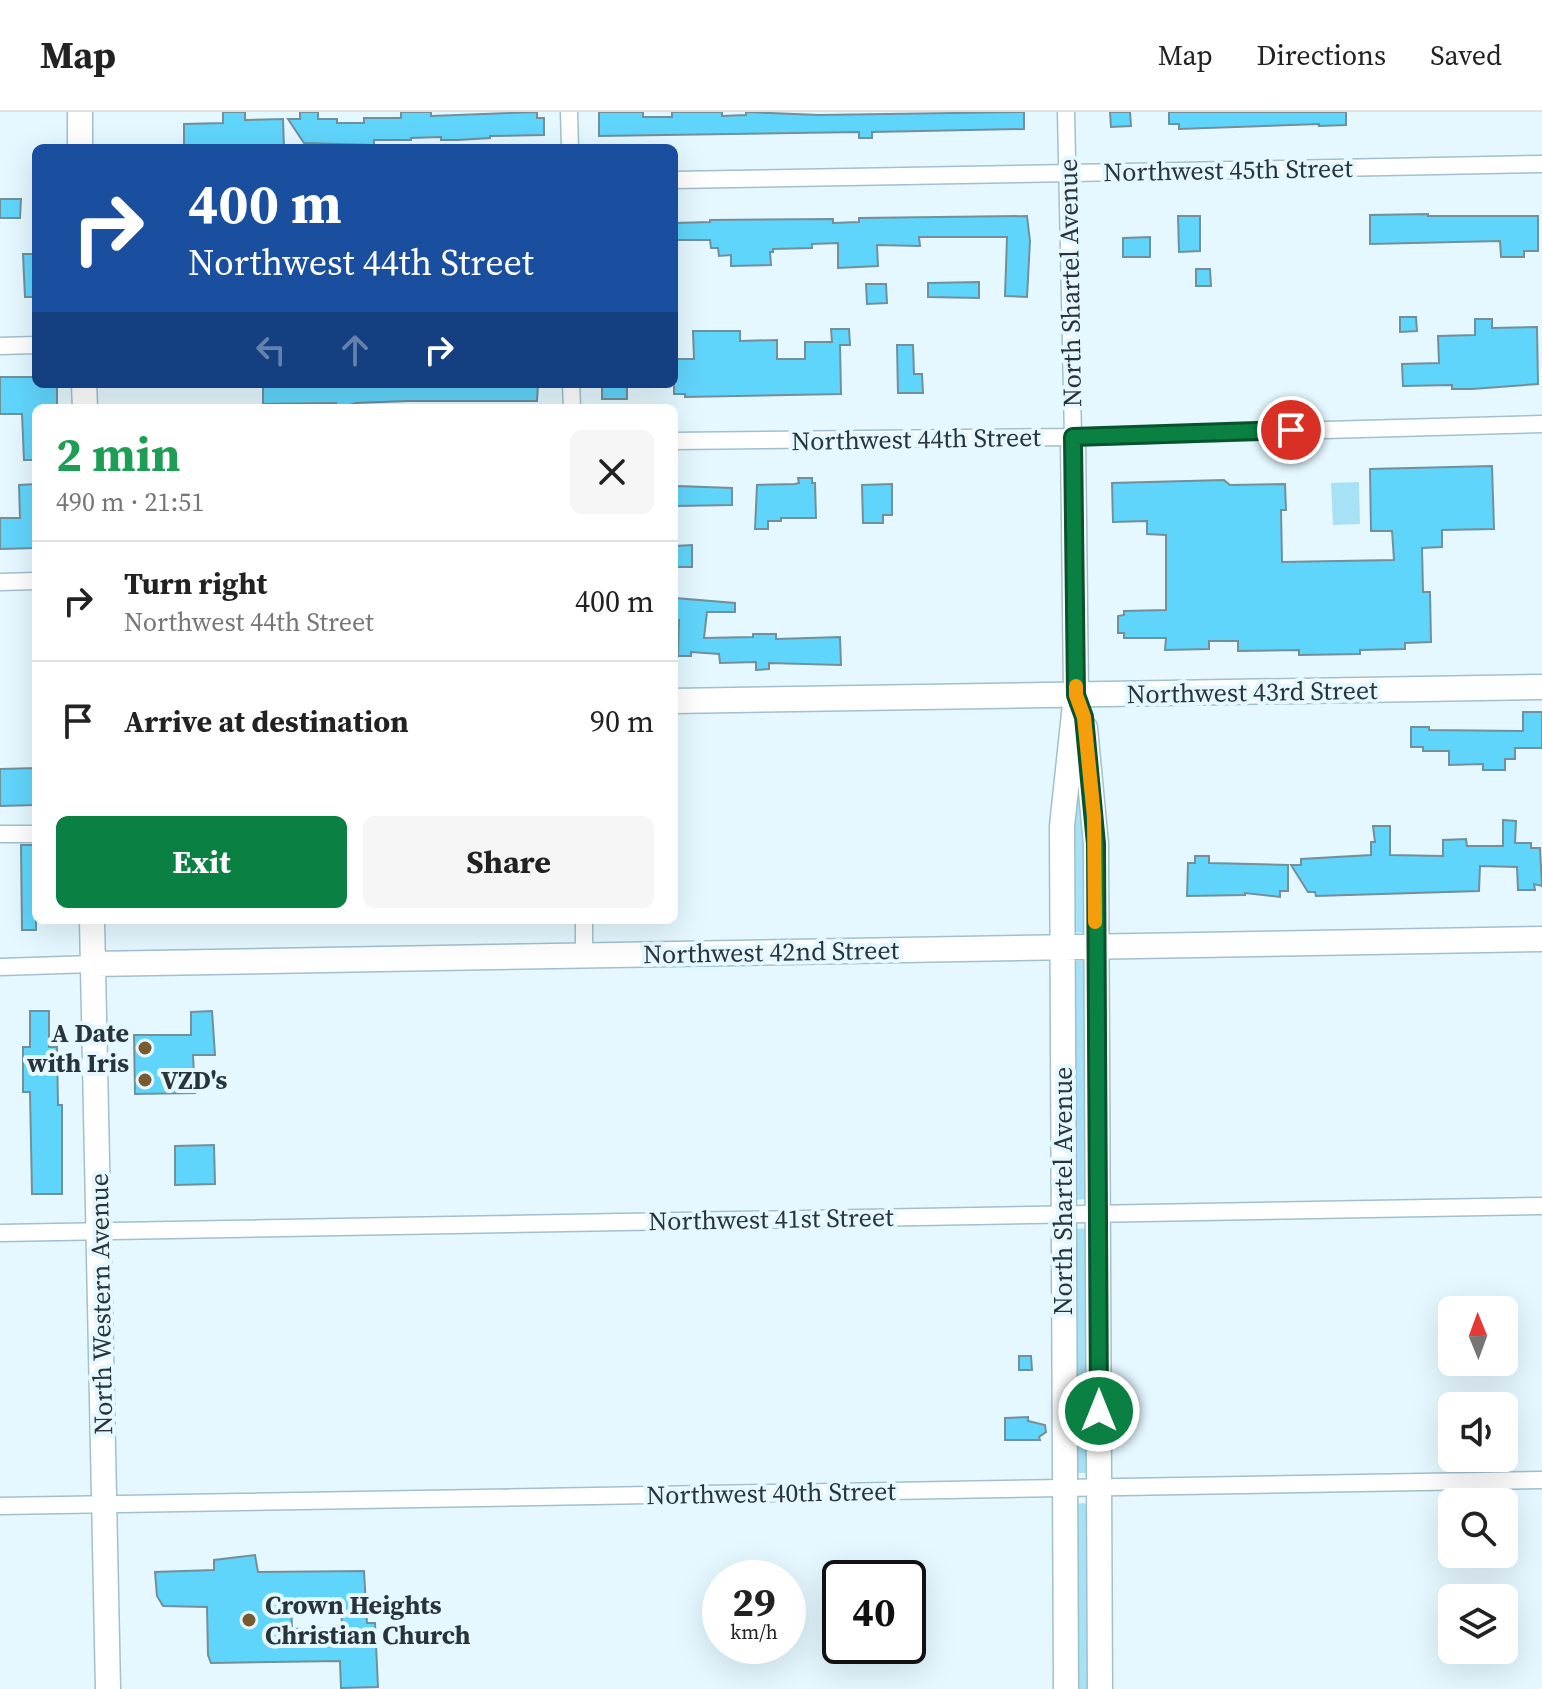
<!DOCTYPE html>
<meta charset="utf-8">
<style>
:root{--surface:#fff;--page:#f6f6f6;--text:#222;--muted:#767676;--line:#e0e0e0;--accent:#0b8043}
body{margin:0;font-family:"Source Serif 4",serif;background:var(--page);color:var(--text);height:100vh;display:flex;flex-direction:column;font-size:30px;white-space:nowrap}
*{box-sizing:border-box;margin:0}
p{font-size:26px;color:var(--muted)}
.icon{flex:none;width:44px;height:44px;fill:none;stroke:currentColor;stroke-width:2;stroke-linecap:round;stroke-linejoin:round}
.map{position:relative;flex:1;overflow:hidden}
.side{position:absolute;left:32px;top:292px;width:646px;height:520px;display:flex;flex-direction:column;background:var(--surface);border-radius:12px;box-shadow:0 8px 32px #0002}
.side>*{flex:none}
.guide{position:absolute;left:32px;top:32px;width:646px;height:244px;border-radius:12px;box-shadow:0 8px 32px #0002;background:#1a4fa0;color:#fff;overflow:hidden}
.needle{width:52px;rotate:359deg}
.controls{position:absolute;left:1438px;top:1184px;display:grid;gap:16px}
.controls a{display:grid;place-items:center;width:80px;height:80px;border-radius:12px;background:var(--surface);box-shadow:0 8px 32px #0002;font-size:40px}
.speed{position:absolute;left:702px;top:1448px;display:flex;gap:16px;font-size:40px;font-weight:700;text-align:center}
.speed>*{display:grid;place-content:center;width:104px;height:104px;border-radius:50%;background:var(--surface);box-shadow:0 8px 32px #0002;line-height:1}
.speed small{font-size:20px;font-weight:400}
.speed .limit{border:4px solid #111;border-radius:12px;background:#fff;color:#111}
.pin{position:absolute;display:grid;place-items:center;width:68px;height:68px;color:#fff;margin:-34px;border:4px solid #fff;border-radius:50%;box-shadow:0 2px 8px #0007}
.me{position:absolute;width:88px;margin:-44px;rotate:0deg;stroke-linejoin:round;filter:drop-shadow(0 0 6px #0008)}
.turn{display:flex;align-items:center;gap:28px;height:168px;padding:0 24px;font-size:36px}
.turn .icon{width:104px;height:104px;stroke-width:2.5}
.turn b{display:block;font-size:56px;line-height:68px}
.lanes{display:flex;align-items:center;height:76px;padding:0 24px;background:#0003;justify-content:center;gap:40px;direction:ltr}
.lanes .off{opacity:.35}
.round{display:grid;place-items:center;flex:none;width:84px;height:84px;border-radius:12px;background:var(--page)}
.head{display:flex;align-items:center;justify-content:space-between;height:136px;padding:0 24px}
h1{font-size:48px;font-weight:700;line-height:60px;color:#1e9e55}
.cta{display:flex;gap:16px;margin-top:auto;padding:16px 24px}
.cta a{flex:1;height:92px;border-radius:12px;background:var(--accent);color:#fff;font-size:32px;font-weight:700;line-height:92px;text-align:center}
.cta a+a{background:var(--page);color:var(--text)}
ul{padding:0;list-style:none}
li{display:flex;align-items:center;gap:24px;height:120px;padding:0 24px;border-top:2px solid var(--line)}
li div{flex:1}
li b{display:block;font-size:30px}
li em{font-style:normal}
header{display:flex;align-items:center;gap:48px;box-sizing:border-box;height:112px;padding:0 40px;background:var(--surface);border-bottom:2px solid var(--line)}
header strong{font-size:38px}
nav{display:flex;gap:44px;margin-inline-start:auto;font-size:28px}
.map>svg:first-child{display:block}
.green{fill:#a7e1f6}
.building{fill:#60d5fb;stroke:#728f9a;stroke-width:2;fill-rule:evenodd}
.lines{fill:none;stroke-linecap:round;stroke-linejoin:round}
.street-casing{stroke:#a1c0cc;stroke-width:19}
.secondary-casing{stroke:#a1c0cc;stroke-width:27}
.street{stroke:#fff;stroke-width:16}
.secondary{stroke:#fff;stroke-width:24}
.route-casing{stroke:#07532c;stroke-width:20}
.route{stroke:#0b8043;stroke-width:14}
.slow{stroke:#f59e0b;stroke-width:14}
.poi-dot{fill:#7a5a30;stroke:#e5f8ff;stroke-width:3}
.labels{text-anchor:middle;stroke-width:8;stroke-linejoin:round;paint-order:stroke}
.street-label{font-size:26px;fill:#283439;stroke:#e5f8ff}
.poi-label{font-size:26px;font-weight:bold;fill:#283439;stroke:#e5f8ff;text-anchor:start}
</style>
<header>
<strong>Map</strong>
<nav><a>Map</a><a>Directions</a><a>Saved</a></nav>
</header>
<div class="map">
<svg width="1542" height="1577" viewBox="0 0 1542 1577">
<rect width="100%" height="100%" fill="#e5f8ff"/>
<path class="green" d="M1359,370l1,42 -27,1 -2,-42z
M1078,679l8,30 1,112 -16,-1 -2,-110z
M1085,848l4,239 -18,1 -1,-238z
M1089,1116l2,245h-18l-1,-244z
M1083,1391l4,1 5,185h-18l2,-185z"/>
<path class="building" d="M223,0h22v8l38,-1 1,29h-100v-24l39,-1z
M300,0h18v7h19v4h27v-5h37v-6h30v4l106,-4v6h7v17l-54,1v2l-32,2h-17v-3l-30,1v2h-37v5l-70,-2 -16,-24h12z
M599,0h44v5h29v-5h50v4l24,-1v-3l73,3 205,-3v17l-152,3v6h-13v-6l-260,4z
M1110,0h20l1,14 -20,1z
M1169,0h177v13l-27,1v-2l-140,5v-5h-10z
M0,87h21l-1,19h-20z
M1428,102v2h110v35h-14v6h-23l-1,-16 -130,3v-29z
M1027,104l3,25 -3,56 -22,-1 2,-59h-88l1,9 -43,-1 1,21 -40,2v-25l-26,1v4l-39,1v3h-3l1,13 -40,1v-11l-12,1 -1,-8h-7l-1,-8h-36v-17l36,-1v-2l123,-1v4l26,-1v-4z
M1178,104h22v35l-21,1z
M1150,125v20h-27v-19z
M23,142h13v43h-11z
M1196,157h14l1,17h-15z
M979,170v16l-51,-1v-14z
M866,172h20l1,19 -20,1z
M1400,205h16l1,14 -17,1z
M1475,207h17v9l45,-1 1,57 -66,5h-20v-4l-49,1 -1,-22 37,-1 -1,-27 37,-1z
M831,217h18l1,16h-10l1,49 -156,3v-3h-11v-35h20l-1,-28h47v10l37,-1v19h28v-17h27z
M897,233h16l1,29h8l1,19h-25z
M0,265h36v7h21v24h-21v52h-12l-2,-46h-22z
M263,272h275l-1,17h-129l-52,2 -7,2v3h-13v-5l-73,1z
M602,272h25v15h-25z
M1492,354l2,63 -52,1v17l-20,1 1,44h7l1,50 -26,1v6l-45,1v4l-61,1v-5l-61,1v-10h-29v8l-44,1 1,-12h-42v-5h-6v-17l6,-1v-4l42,-1v-75l-19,-1v-13l-34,1 -1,-39 112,-3 6,5 55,-1 1,26h-5l1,52 112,-2 -2,-29h-21l-1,-62z
M798,366h14v5h3l1,35h-35v3h-13v8h-13l2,-44 38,-1 4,-1z
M36,372v64l-36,1v-31h20l-1,-33z
M892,372v31h-9v8h-20l-1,-38z
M677,374l55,2v17l-55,1z
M692,433v22h-17v-21z
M675,486l60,5v9h-28l-3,26 49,-1v-3h23v5l64,-2 1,28 -72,-2v6l-13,1v-8l-36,1 -1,-9 -28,-2v4h-13l1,-36h-4z
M1523,600h19v36h-27v11h-10v11h-22v-6l-34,1v-14h-26v-4h-12v-20h18v3l94,1z
M36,656v37l-36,1v-37z
M1503,708l13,1 -1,22h16v5h9l2,38 -8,-2 1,6h-17l-1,-23 -37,-1 -1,25 -163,5 -1,-4h-7l-17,-27h10v-6l70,-4v-13h4l-2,-16h17v29l53,1v-16l23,-1 1,7h36z
M21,733h15v85h-14z
M1195,744h14v7l79,2v26h-8v6l-35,-4v2l-58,1 1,-33h7z
M30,899h19v36h8l1,58h4v89h-30l-2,-102h-7v-45h7z
M212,899l3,44h-22l2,38 -60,1 -1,-59h57v-23z
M214,1033l1,39 -40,1v-39z
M1019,1244h12l1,14h-13z
M1028,1305v4l17,4 1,7 -7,5 1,3h-35v-22z
M255,1443l3,17 106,-1 3,52h8l3,64 -37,1 -1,-27 -129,2 -3,-8 -1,-48 -44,-1 -6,-10 -2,-24 59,-2v-10zM291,1490h50l1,26 -50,1z"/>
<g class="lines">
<defs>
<path id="street" d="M569,0l1,36
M1066,0l7,325
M674,68c289,-6 579,-9 868,-16
M0,234l36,-1
M571,272l1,24
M674,329l399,-4 469,-13
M0,470l36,-1
M0,722h36
M584,808v36
M0,855l93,-3
M0,1121l1542,-27
M0,1394l1542,-26"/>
<path id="secondary" d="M80,0v36
M84,272l1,24
M674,589l868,-14
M1085,616l11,116 4,845
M92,808l16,769
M93,852l1449,-25
M1066,1577l-4,-863 14,-131 -3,-258"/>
</defs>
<use href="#street" class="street-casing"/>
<use href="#secondary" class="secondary-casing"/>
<use href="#street" class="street"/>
<use href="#secondary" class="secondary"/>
</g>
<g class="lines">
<defs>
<path id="route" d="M1099,1299l-3,-567 -12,-127 -8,-22 -3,-258 218,-7"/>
</defs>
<use href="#route" class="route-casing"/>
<use href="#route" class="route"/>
<path class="slow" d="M1076,574v9l8,22 10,99 1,106"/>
</g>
<g class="poi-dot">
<circle cx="145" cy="936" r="8"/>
<circle cx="145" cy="968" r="8"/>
<circle cx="249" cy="1508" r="8"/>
</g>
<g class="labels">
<g class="street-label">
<text transform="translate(1228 58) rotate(-1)" y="9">Northwest 45th Street</text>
<text transform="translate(1070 171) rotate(-91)" y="9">North Shartel Avenue</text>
<text transform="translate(916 327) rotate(-1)" y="9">Northwest 44th Street</text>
<text transform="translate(1252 580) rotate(-1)" y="9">Northwest 43rd Street</text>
<text transform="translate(771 840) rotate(-1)" y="9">Northwest 42nd Street</text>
<text transform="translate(1063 1079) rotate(-90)" y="9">North Shartel Avenue</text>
<text transform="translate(771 1107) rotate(-1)" y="9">Northwest 41st Street</text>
<text transform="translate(101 1192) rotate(-91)" y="9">North Western Avenue</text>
<text transform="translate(771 1381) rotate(-1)" y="9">Northwest 40th Street</text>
</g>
<g class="poi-label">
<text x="129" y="930" text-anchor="end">A Date<tspan x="129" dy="30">with Iris</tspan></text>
<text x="161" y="977">VZD's</text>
<text x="265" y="1502">Crown Heights<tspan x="265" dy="30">Christian Church</tspan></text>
</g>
</g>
</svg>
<div class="controls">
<a><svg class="needle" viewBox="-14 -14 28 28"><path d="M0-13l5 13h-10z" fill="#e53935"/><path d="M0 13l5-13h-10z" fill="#767676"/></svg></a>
<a><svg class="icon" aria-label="sound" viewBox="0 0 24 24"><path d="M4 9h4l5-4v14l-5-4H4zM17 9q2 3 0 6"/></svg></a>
<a><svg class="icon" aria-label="search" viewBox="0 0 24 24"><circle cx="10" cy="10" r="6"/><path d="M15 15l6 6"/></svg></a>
<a><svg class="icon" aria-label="layers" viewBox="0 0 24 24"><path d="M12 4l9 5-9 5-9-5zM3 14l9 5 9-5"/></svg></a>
</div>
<div class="speed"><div>29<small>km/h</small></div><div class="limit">40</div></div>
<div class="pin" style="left:1291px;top:318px;background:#d93025"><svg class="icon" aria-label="arrive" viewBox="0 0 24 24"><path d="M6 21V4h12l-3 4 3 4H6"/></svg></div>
<svg class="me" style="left:1099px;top:1299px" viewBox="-20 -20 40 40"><circle r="17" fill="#0b8043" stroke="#fff" stroke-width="3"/><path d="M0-11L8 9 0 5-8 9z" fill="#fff"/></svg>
<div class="guide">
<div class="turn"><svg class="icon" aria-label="right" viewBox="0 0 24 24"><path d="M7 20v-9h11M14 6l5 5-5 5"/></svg><div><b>400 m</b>Northwest 44th Street</div></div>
<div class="lanes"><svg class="icon off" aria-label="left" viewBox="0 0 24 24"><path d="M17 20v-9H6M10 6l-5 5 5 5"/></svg><svg class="icon off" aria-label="ahead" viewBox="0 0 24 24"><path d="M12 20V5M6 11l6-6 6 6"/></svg><svg class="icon" aria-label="right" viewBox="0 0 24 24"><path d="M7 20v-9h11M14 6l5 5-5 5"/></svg></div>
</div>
<section class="side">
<div class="head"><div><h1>2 min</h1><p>490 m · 21:51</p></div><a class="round"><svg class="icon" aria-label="close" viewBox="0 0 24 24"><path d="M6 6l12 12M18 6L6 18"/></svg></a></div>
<ul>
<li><svg class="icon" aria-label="right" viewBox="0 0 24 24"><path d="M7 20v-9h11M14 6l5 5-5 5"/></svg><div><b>Turn right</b><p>Northwest 44th Street</p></div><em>400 m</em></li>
<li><svg class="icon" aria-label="arrive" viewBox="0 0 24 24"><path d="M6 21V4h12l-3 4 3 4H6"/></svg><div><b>Arrive at destination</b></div><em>90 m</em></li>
</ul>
<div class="cta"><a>Exit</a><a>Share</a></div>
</section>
</div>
